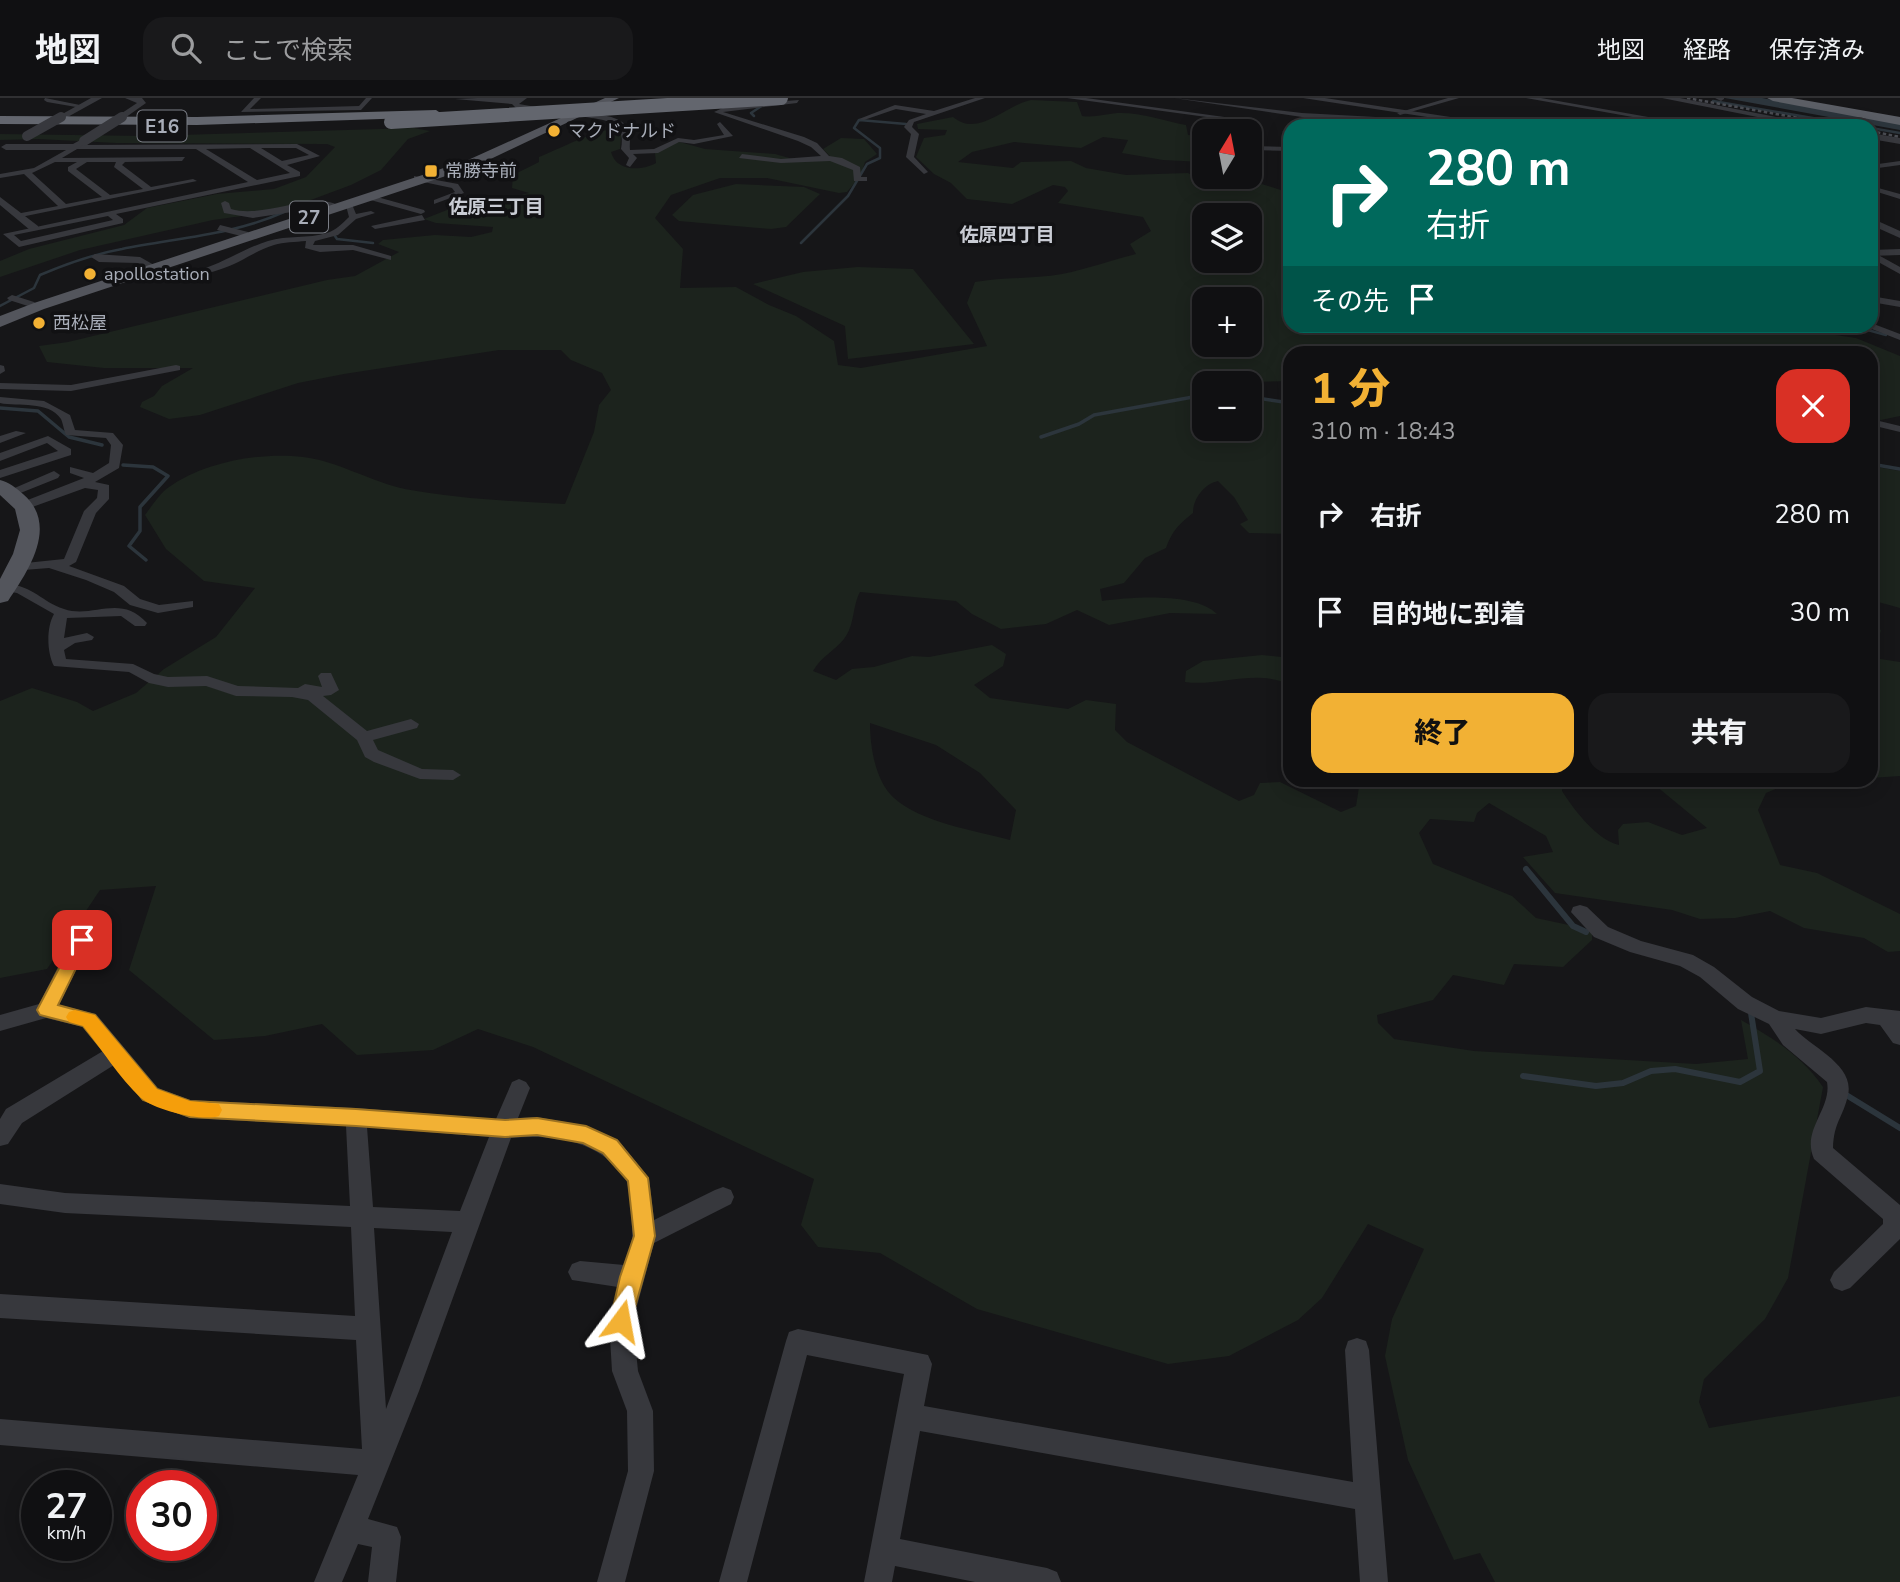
<!DOCTYPE html>
<html lang="ja">
<meta charset="utf-8">
<style>
:root{--surface:#101012;--page:#19191b;--text:#f1f3f6;--muted:#9c9d9f;--line:#303032;--accent:#f2b134}
body{margin:0;font-family:"Nunito Sans","Noto Sans JP",sans-serif;background:var(--page);color:var(--text);height:100vh;display:flex;flex-direction:column;font-size:26px;white-space:nowrap}
*{box-sizing:border-box;margin:0}
p{font-size:23px;color:var(--muted)}
.icon{flex:none;width:38px;height:38px;fill:none;stroke:currentColor;stroke-width:2;stroke-linecap:round;stroke-linejoin:round}
.map{position:relative;flex:1;overflow:hidden}
.side{position:absolute;left:1283px;top:248px;width:595px;height:441px;display:flex;flex-direction:column;background:var(--surface);border-radius:21px;box-shadow:0 4px 18px #0003,0 0 0 2px var(--line)}
.side>*{flex:none}
.guide{position:absolute;left:1283px;top:21px;width:595px;height:214px;border-radius:21px;box-shadow:0 4px 18px #0003,0 0 0 2px var(--line);background:#00695c;color:#fff;overflow:hidden}
.needle{width:46px;rotate:10deg}
.controls{position:absolute;left:1192px;top:21px;display:grid;gap:14px}
.controls a{display:grid;place-items:center;width:70px;height:70px;border-radius:14px;background:var(--surface);box-shadow:0 4px 18px #0003,0 0 0 2px var(--line);font-size:35px}
.speed{position:absolute;left:21px;top:1372px;display:flex;gap:14px;font-size:35px;font-weight:700;text-align:center}
.speed>*{display:grid;place-content:center;width:91px;height:91px;border-radius:50%;background:var(--surface);box-shadow:0 4px 18px #0003,0 0 0 2px var(--line);line-height:1}
.speed small{font-size:18px;font-weight:400}
.speed .limit{border:10px solid #d22;background:#fff;color:#111}
.pin{position:absolute;display:grid;place-items:center;width:60px;height:60px;color:#fff;margin:-30px;border-radius:14px;box-shadow:0 4px 10px #0006}
.me{position:absolute;width:77px;margin:-38px;rotate:13deg;stroke-linejoin:round;filter:drop-shadow(0 0 5px #0008)}
.turn{display:flex;align-items:center;gap:24px;height:147px;padding:0 28px;font-size:32px}
.turn .icon{width:91px;height:91px;stroke-width:2.5}
.turn b{display:block;font-size:49px;line-height:60px}
.then{display:flex;align-items:center;height:66px;padding:0 28px;background:#0003;gap:14px;font-size:26px}
.round{display:grid;place-items:center;flex:none;width:74px;height:74px;border-radius:21px;background:var(--page)}
.summary{display:flex;align-items:center;justify-content:space-between;height:119px;padding:0 28px}
h1{font-size:42px;font-weight:800;line-height:52px;color:var(--accent)}
.action{display:flex;gap:14px;margin-top:auto;padding:14px 28px}
.action a{flex:1;height:80px;border-radius:21px;background:var(--accent);color:#111;font-size:28px;font-weight:800;line-height:80px;text-align:center}
.action a+a{background:var(--page);color:var(--text)}
ul{padding:0;list-style:none}
li{display:flex;align-items:center;gap:21px;height:98px;padding:0 28px}
li div{flex:1}
li b{display:block;font-size:26px}
li em{font-style:normal}
header{display:flex;align-items:center;gap:42px;box-sizing:border-box;height:98px;padding:0 35px;background:var(--surface);border-bottom:2px solid var(--line)}
header strong{font-size:33px}
nav{display:flex;gap:38px;margin-inline-start:auto;font-size:24px}
.search{width:490px;height:63px;background:var(--page);display:flex;align-items:center;gap:18px;box-sizing:border-box;padding:0 24px;border-radius:21px;color:var(--muted);font-size:26px}
.map>svg:first-child{display:block}
.green{fill:#1c231d;fill-rule:evenodd}
.water{fill:#2c353c}
.lines{fill:none;stroke-linecap:round;stroke-linejoin:round}
.stream-far2{stroke:#2c353c;stroke-width:2.5}
.stream-far1{stroke:#2c353c;stroke-width:3.5}
.stream{stroke:#2c353c;stroke-width:6}
.minor{fill:#37383d;fill-rule:evenodd}
.tertiary{fill:#37383d;fill-rule:evenodd}
.primary{fill:#53555c;fill-rule:evenodd}
.trunk{fill:#5b5e65;fill-rule:evenodd}
.motorway{fill:#63666e;fill-rule:evenodd}
.rail{stroke:#4a4c52;stroke-width:2.5;stroke-dasharray:3.5 2.5;stroke-linecap:butt}
.tertiary-bridge{stroke:#37383d;stroke-width:10}
.motorway-bridge{stroke:#63666e;stroke-width:14}
.route{fill:#f2b134;stroke:#9d7322;stroke-width:2}
.slow{fill:#f59e0b}
.poi-dot{fill:#f2b134;stroke:#111113;stroke-width:2.5}
.labels{text-anchor:middle;stroke-width:7;stroke-linejoin:round;paint-order:stroke}
.far-poi-label{font-size:18px;fill:#a8adb8;stroke:#111113;text-anchor:start}
.shield{fill:#111113;stroke:#7b7e86;stroke-width:2}
.shield-label{font-size:19px;font-weight:bold;fill:#a8adb8}
.far-neighbourhood-label{font-size:19px;font-weight:bold;fill:#c9ccd4;stroke:#111113}
</style>
<header>
<strong>地図</strong>
<div class="search"><svg class="icon" aria-label="search" viewBox="0 0 24 24"><circle cx="10" cy="10" r="6"/><path d="M15 15l6 6"/></svg>ここで検索</div>
<nav><a>地図</a><a>経路</a><a>保存済み</a></nav>
</header>
<div class="map">
<svg width="1900" height="1484" viewBox="0 0 1900 1484">
<rect width="100%" height="100%" fill="#161618"/>
<path class="green" d="M1031,2l46,2 5,14c13,2 23,-2 35,-3 23,-1 47,8 69,12l2,10 16,1v5l-9,2 -2,10 10,9 -40,-2 -41,-7 6,-13 -25,-3 -22,11 -67,-6 -42,10 -14,10 55,6 8,-6 50,-1 15,7 40,7 62,-2 9,5h46l47,15v133h484l82,12 44,18v60l-19,4 -10,-2v-64h-581v27l-86,2v46h46v-33l40,7v131l-41,-1 -9,-9 8,-4 -14,-23 -16,-16c-14,3 -25,18 -25,32 -14,11 -21,18 -27,35l-21,10 -21,25 -24,6 2,12c29,-4 93,-9 115,13l-47,-1 -61,12 -32,-15 -31,14 -45,5 -29,-15 -16,-13 -96,-9c-8,15 -5,33 -16,47 -10,12 -22,17 -31,32l23,9 16,-11 22,-2 38,-11 17,1 63,-12 14,9 -3,12 -29,19 16,13 78,11 18,-9 30,4 -1,26 12,12 112,59 15,-6 6,-12 20,-1 61,30 15,-6 4,-25h203l-1,10c12,19 35,49 57,54l-1,-15 5,-6 25,-2 34,13 25,-7 -57,-47h180l-45,4 -19,8 -8,17 22,55 37,8 83,41v37l-12,1 -24,-14 -60,-10 -34,-17 -35,7 -35,1 -28,-9 -117,-17 -32,-36 30,-5 -7,-16 -57,-33 -12,10 -3,9 -44,-3 -11,14 14,31 79,32 24,22 56,12v10l-29,27 -49,-3 -10,21 -51,-10 -20,25 -56,15 1,8 16,16 80,12 222,13 52,-5 -7,-39c32,18 61,36 82,67l-35,191 -23,41 -61,60 -5,23 10,26 191,-32v186h-405l-15,-29 -26,7 -46,-100 -23,-104 7,-37 32,-70 -56,-25 -46,74 -24,22 -69,36 -61,8 -191,-55 -97,-56 -62,-6 -17,-22 13,-46 -281,-132 -55,-18 -45,21 -76,5 -35,-31 -57,12 -51,4 -85,-70 27,-84 -56,4 -53,79 -47,9v-277l32,-13 45,14 16,9 43,-18 28,-24 52,-32 39,-49 -51,-7 -38,-32 -21,-34c7,-9 15,-22 24,-28 36,-25 91,-35 134,-30 35,4 68,25 102,32 53,10 106,12 160,15l29,-72 5,-27 12,-15 -9,-17 -31,-13 -10,-10h-62l-155,24 -46,9 -98,32 -31,4 -29,-12 2,-5 12,-6 8,-10 31,-18h-89l-57,-6 -8,-16 29,-4 259,-62 28,-4 44,-24 -21,-8 5,-4 52,-5 36,2 21,-5 1,-5 -57,-4 -12,-4 51,-20h31l23,-6 -17,-5 1,-13 26,-13v-5c30,-12 57,-29 89,-30l-7,11 -1,11 -9,3c5,20 31,19 45,11l-1,-10 21,-12 29,8 70,5 25,7 30,-5 -7,-7 18,-11 23,1 13,15 -12,8 -4,13 -14,17 -8,1 -72,-15h-47l-49,17 -16,23 28,31 -3,39 56,-1 33,18 27,11 38,25 4,24 23,3 126,-22 -20,-43 8,-21c29,-5 59,-3 87,-8 26,-5 49,-14 74,-20l-6,-10 21,-13 -8,-14 -85,-14 10,-12 -3,-4 -12,-2 -41,19 -45,-5 -16,-16 -17,-9 -18,-17 8,-19 21,-3 2,-5 -29,-1 -1,-5 36,-7c26,21 50,-11 78,-17zM1204,117h46v46h-46zM1204,201h46v46h-46zM870,625l66,22 44,28 36,37 -6,30c-34,-9 -90,-18 -116,-42 -19,-17 -24,-52 -24,-75z
M414,30l16,3 -22,8 -27,31 -30,15 -67,25 -71,10 -133,30 -80,27v-16l29,-12 95,-24 23,-17 70,-14 57,-5 32,-12 29,-30 -8,-3 -211,-1 -78,-4 -38,1v-6l145,2z
M736,86l68,3 16,7 -34,33 -15,2 -92,-8 -7,-6 21,-20z
M858,169l55,2 61,75 -126,15 -3,-33 -92,-42 50,-12z
M1871,368l29,5v137l-29,-8z
M1871,527l10,5 -7,28 26,4v114l-29,2z
M1262,557l28,3v27c-33,-17 -71,2 -105,-3l1,-11 17,-10z"/>
<path class="water" d="M1725,0h37l138,25v7z"/>
<g class="lines">
<path class="stream-far2" d="M1713,3l146,25
M754,18l-3,-3 12,-8
M1871,30l29,5
M333,135l4,6 36,4
M801,145l47,-47 19,-32 13,-6v-10l-26,-20 5,-8 47,4
M0,208l34,-18 6,-13c26,-11 54,-21 82,-26 54,-11 111,-14 162,-37
M1853,228l33,9"/>
<path class="stream-far1" d="M1250,299l40,6
M0,310l38,3 31,26 33,8
M1041,339l38,-13 15,-9 110,-20
M1871,366l29,5
M123,367l30,2 15,9 -28,31v24l-11,15 17,14"/>
<path class="stream" d="M1526,771l47,57 13,6
M1523,978l73,10 27,-3 28,-12 24,-2 65,13 20,-11 -9,-58
M1843,995l57,35"/>
<path class="minor" d="M45,0l40,8 -3,2 -35,-6 -3,-2z
M254,0h7l-11,11 109,-3 7,-8h6l-11,12 -120,2z
M477,0h50l-8,6 28,5 -3,2 -28,-3 -4,-4 -57,-5z
M975,0h10l-71,24 -2,5 7,7 -5,23 14,15 -4,2 -18,-17 5,-23 -7,-7 5,-7 17,-6 -30,-5 -32,11 -5,-1 36,-14 39,6z
M1067,0h19l153,21 -3,2z
M1174,0l128,15 74,4 52,9 -126,-9z
M1448,0h11l-59,17 -3,-2z
M1526,0h15l158,28h-16z
M1715,0h9v1l-3,2z
M799,2l-2,3 -74,9 81,25 13,6 12,13 13,2 18,9 1,10h6v4h-13l-1,-11 -23,-9 -49,2 -42,-5 3,-4 39,5 40,-3 -10,-9 -13,-6 -84,-29 15,-7z
M577,14c14,2 42,2 50,15 5,7 2,16 3,23l24,-1 24,-11 16,2 30,-5 -7,-11 3,-2 13,14 -39,8 -15,-2 -21,11 -25,1 4,4 -7,9 -4,-2 3,-7 -8,-9c6,-33 -22,-28 -46,-34z
M297,46l23,12 -33,9 13,7v4l-184,38 7,5v4l-104,24 -16,-13 245,-52 -52,-33h-119l-15,9 123,-1 -3,4 -57,1 -3,3 29,22 42,-8 4,2 -181,37v-4l42,-8 -34,-32 -24,4v-4l34,-6 41,-23zM250,50l40,25 -33,7 -51,-31zM261,50h35l13,7 -27,6zM55,64h22l-9,5v4l34,26 -36,7 -34,-31zM87,64h29l-2,5 29,22 -33,6 -34,-26zM108,118l5,4 -92,21 -7,-6z
M1250,48l40,1v4l-40,-1z
M1900,63v4l-29,4v-4z
M414,78l44,8 6,9 -30,11v-4l21,-8 -3,-4 -38,-8z
M1871,88l29,8v5l-29,-9z
M370,97l54,15 1,2 -4,2 -54,-15z
M225,103l4,2 2,6c33,10 80,-18 107,-4l-85,13 -29,-5 -3,-10z
M345,104h6l5,12 15,-3 4,2 -19,6 -18,16 -23,6 -2,4h40l38,11v4l-38,-10 -33,2 -15,-4 1,-7c-11,1 -22,1 -32,4 -14,4 -27,13 -40,19 -25,11 -82,26 -107,11 9,-5 45,0 59,-2 31,-5 53,-23 82,-32 19,-6 40,-2 59,-8 9,-3 15,-9 22,-16z
M422,117l3,5 -50,9 -4,-3z
M220,127l28,7 1,2 -4,3 -28,-7z
M1871,153l29,16v7l-29,-16z
M95,156l45,3 14,8 -5,3 -11,-5 -39,-1 -8,-5z
M12,197l22,7 2,2 -5,3 -22,-7 -2,-2z
M1871,198l29,5v6l-29,-5z
M1871,225l29,11v6l-36,-14z
M0,267l4,1 1,5 -5,3z
M176,267l4,1v4l-109,21 -71,-2v-6l71,2z
M0,299l44,4 26,14 5,15 38,3 10,12 -4,23 -24,14 14,3v14l-13,14 -20,49 -7,4 55,20 16,13 19,6 34,-4v6l-35,6 -28,-8 -16,-13 -28,-12 -37,-12 -38,3 -2,-3 7,-4 48,-5 20,-48 13,-13 1,-8 -13,-2 -61,22 -6,-4 2,-3 64,-25 -14,-5v-6l23,6 16,-10 2,-18 -5,-7 -40,-3c-2,-4 -3,-12 -5,-16 -13,-19 -43,-12 -61,-16z
M1871,321l29,7v6l-29,-7z
M16,333l10,2 -26,10v-7z
M48,338l23,13v6l-71,23v-8l58,-19 -11,-8 -47,18v-8z
M54,373l6,4 -2,3 -45,18 -4,1 -6,-4z
M5,485c31,4 35,18 59,26 29,10 56,-16 83,14l-2,3h-10l-14,-10 -54,2 -3,20 23,-5 7,4 -2,3 -17,3 -11,7 2,9 67,5 21,10 14,3 39,-1 31,10 60,2 7,-4 17,3 -4,-11 3,-3h10l8,17 -8,5 -8,1 44,35 44,-12 8,5 -2,4 -44,12 5,10 44,19 31,1 8,5 -8,5 -33,-1 -46,-17 -9,-5 -8,-17 -49,-40 -16,-3 -56,-1 -30,-10 -38,1 -19,-4 -20,-11 -75,-6c-7,-13 -8,-38 0,-52l-37,-21 -17,-3v-6z
M1580,807l7,2 21,20 33,14 52,14 21,12 38,30 27,14 42,7 45,-11 34,4v34l-7,-2 -13,-18 -14,-2 -45,11 -26,-5c16,18 60,36 53,66 -5,23 -14,26 -15,53l67,57v34l-50,49 -8,3 -8,-3 -4,-8 4,-8 49,-48v-5l-69,-60c-13,-29 18,-50 13,-77l-44,-37 -14,-21 -31,-15 -38,-32 -20,-11 -50,-14 -36,-15 -23,-25 2,-5z
M93,812l7,2 2,5 -43,88 37,9 62,74 32,12 166,8 140,11 16,-37 7,-3 7,3 4,6 -12,30 19,-1 49,9 32,14 31,38 5,42 61,-30 8,-3 8,3 3,7 -3,7 -77,39 -21,78 5,50 15,40 1,60 -29,111h-28l31,-111 -1,-60 -15,-40 -3,-50 9,-34 -46,-7 -4,-8 4,-8 8,-3 44,4c3,-9 6,-17 8,-26 1,-9 -2,-51 -6,-59 -25,-40 -73,-46 -115,-42l-92,253 -51,128 29,8 4,10 -5,45h-28l4,-35 -14,-3 -16,38h-28l44,-107 -358,-30v-26l362,30 -6,-109 -356,-22v-24l355,22 -4,-89 -286,-14 -65,-9v-20l65,9 285,13 -4,-80 -156,-8 -48,-18 -28,-35 -92,58 -14,21 -8,2v-27l6,-10 97,-58 -20,-24 -37,-9 -46,13v-16l39,-11 47,-92zM367,1029l122,10 -29,74 -87,-4zM374,1130l78,4 -66,177z
M798,1231l130,26 4,9 -8,42 429,76 -8,-132 3,-9 9,-3 9,3 3,9 19,232h-28l-5,-73 -435,-78 -20,108 147,29 10,4 4,10h-86l-80,-16 -3,16h-28l40,-208 -97,-19 -60,227h-28l67,-241 3,-9z"/>
<path class="tertiary" d="M91,0h11l-38,21 -7,-2z
M125,0h17l4,5 -24,17 -3,-1v-4l18,-12z
M1303,0h22l185,28h-24z
M1662,0h18l142,28h-20z
M1871,35l29,5v6l-29,-5z
M84,40l3,1v4l-12,7h-69l-5,-3 5,-3h67z
M0,99l38,29v4h-8l-30,-25z
M1871,120l29,13v7l-29,-13z
M1900,151v6l-29,1v-6z"/>
<path class="primary" d="M605,0h14l-143,68 -432,143 -44,18v-11l34,-13 434,-143z
M0,382c9,2 16,8 23,14 36,31 6,76 -15,107l-8,2v-24l13,-25 7,-24 -5,-21 -15,-14z"/>
<path class="trunk" d="M1767,0h25l108,19v8l-127,-24z"/>
<path class="motorway" d="M436,12l6,4 -1,3 -244,8 -197,-1v-8l197,1z"/>
<path class="rail" d="M1687,0l156,28
M1871,33l29,6"/>
<path class="tertiary-bridge" d="M27,38l34,-19
M84,43l38,-24"/>
<path class="motorway-bridge" d="M391,24l390,-24"/>
</g>
<path class="route" d="M82,836l6,2 2,4 -32,65 37,10 62,74 33,12 166,8 149,11 32,-2 49,8 31,14 31,38 7,58 -26,93 -8,3 -8,-3 -3,-8 10,-44 14,-41 -6,-55 -25,-28 -20,-10 -46,-8 -32,2 -149,-11 -166,-9 -47,-17 -60,-74 -43,-11 -3,-5 39,-74z"/>
<path class="slow" d="M75,912l20,5 62,74 33,12 29,3 3,6 -3,6c-17,6 -64,-6 -78,-18 -22,-20 -39,-49 -58,-72l-14,-4 -3,-5 3,-5z"/>
<g class="poi-dot">
<circle cx="554" cy="33" r="7"/>
<rect x="424" y="66" width="14" height="14" rx="3.5"/>
<circle cx="90" cy="176" r="7"/>
<circle cx="39" cy="225" r="7"/>
</g>
<g class="labels">
<g class="far-poi-label">
<text x="568" y="39">マクドナルド</text>
<text x="445" y="79">常勝寺前</text>
<text x="104" y="182">apollostation</text>
<text x="53" y="231">西松屋</text>
</g>
<g class="shield">
<rect x="137.5" y="12.5" width="49" height="31" rx="5"/>
<rect x="290" y="103.5" width="38" height="31" rx="5"/>
</g>
<g class="shield-label">
<text x="162" y="35">E16</text>
<text x="309" y="126">27</text>
</g>
<g class="far-neighbourhood-label">
<text x="496" y="115">佐原三丁目</text>
<text x="1007" y="143">佐原四丁目</text>
</g>
</g>
</svg>
<div class="controls">
<a><svg class="needle" viewBox="-14 -14 28 28"><path d="M0-13l5 13h-10z" fill="#e53935"/><path d="M0 13l5-13h-10z" fill="#9c9d9f"/></svg></a>
<a><svg class="icon" aria-label="layers" viewBox="0 0 24 24"><path d="M12 4l9 5-9 5-9-5zM3 14l9 5 9-5"/></svg></a>
<a>+</a>
<a>−</a>
</div>
<div class="speed"><div>27<small>km/h</small></div><div class="limit">30</div></div>
<div class="pin" style="left:82px;top:842px;background:#d93025"><svg class="icon" aria-label="arrive" viewBox="0 0 24 24"><path d="M6 21V4h12l-3 4 3 4H6"/></svg></div>
<svg class="me" style="left:621px;top:1223px" viewBox="-20 -20 40 40"><path d="M0-17L14 15 0 8-14 15z" fill="#f2b134" stroke="#fff" stroke-width="4"/></svg>
<div class="guide">
<div class="turn"><svg class="icon" aria-label="right" viewBox="0 0 24 24"><path d="M7 20v-9h11M14 6l5 5-5 5"/></svg><div><b>280 m</b>右折</div></div>
<div class="then">その先<svg class="icon" aria-label="arrive" viewBox="0 0 24 24"><path d="M6 21V4h12l-3 4 3 4H6"/></svg></div>
</div>
<section class="side">
<div class="summary"><div><h1>1 分</h1><p>310 m · 18:43</p></div><a class="round" style="background:#d93025;color:#fff"><svg class="icon" aria-label="close" viewBox="0 0 24 24"><path d="M6 6l12 12M18 6L6 18"/></svg></a></div>
<ul>
<li><svg class="icon" aria-label="right" viewBox="0 0 24 24"><path d="M7 20v-9h11M14 6l5 5-5 5"/></svg><div><b>右折</b></div><em>280 m</em></li>
<li><svg class="icon" aria-label="arrive" viewBox="0 0 24 24"><path d="M6 21V4h12l-3 4 3 4H6"/></svg><div><b>目的地に到着</b></div><em>30 m</em></li>
</ul>
<div class="action"><a>終了</a><a>共有</a></div>
</section>
</div>
